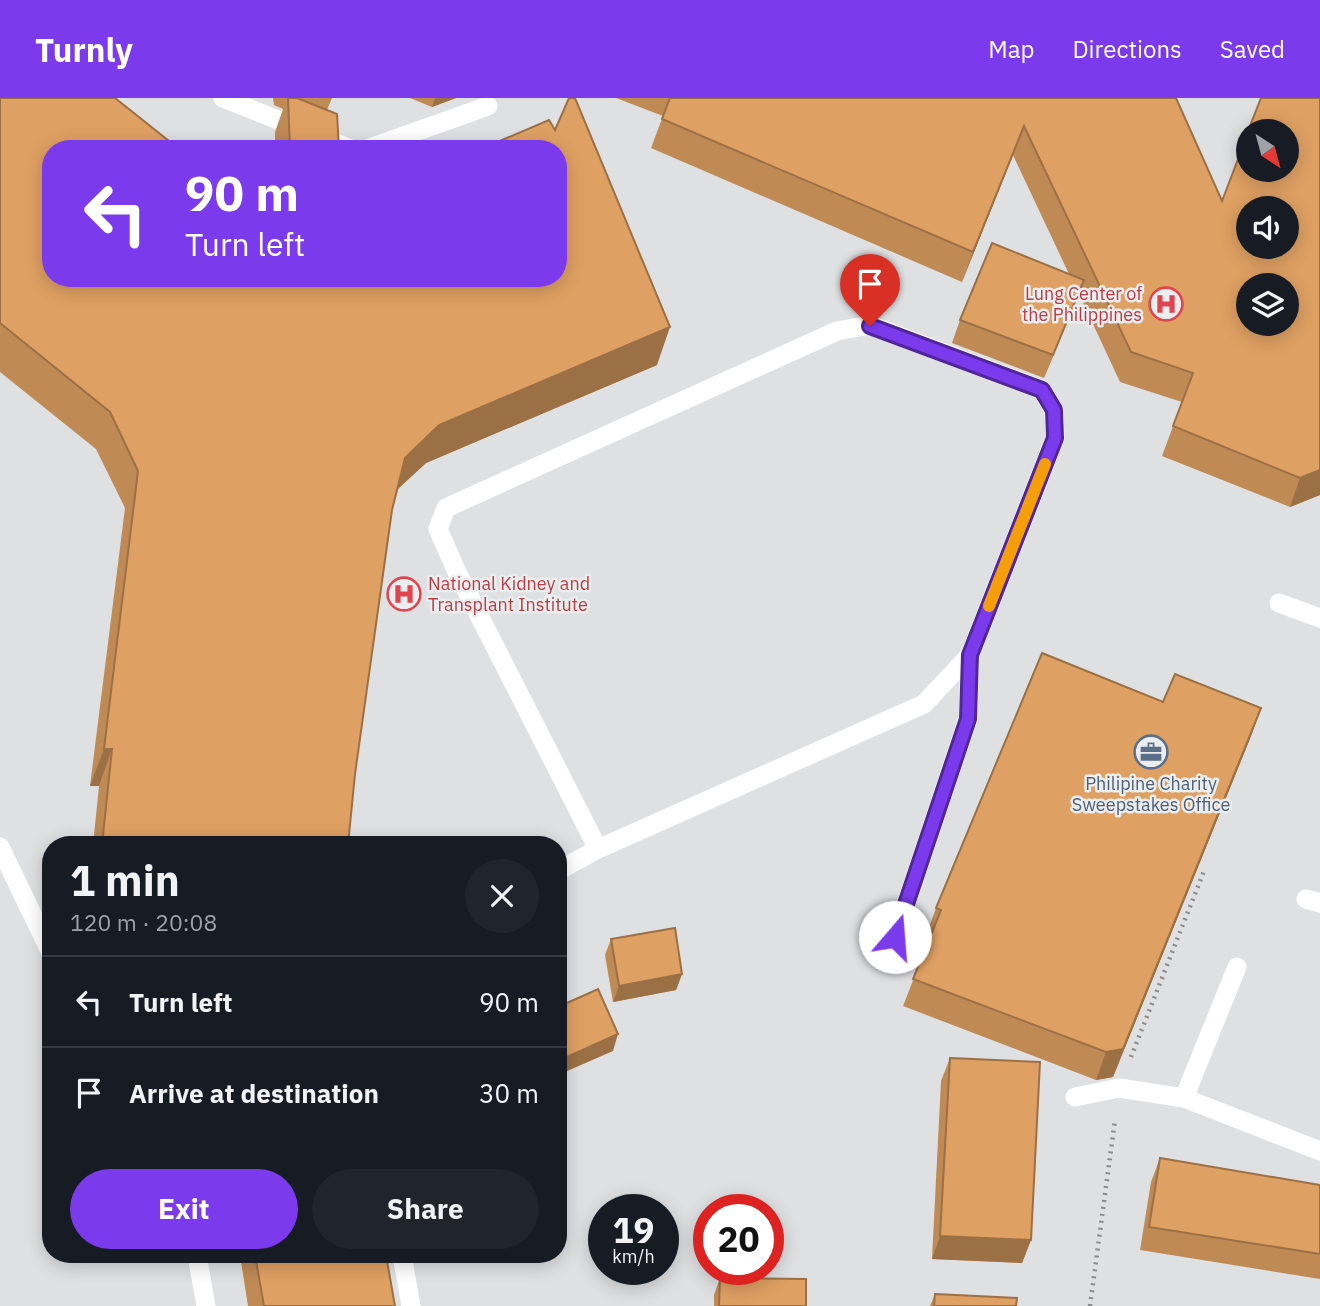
<!DOCTYPE html>
<meta charset="utf-8">
<style>
:root{--surface:#171b24;--page:#20242c;--text:#f1f3f6;--muted:#9ea1a6;--line:#363941;--accent:#7c3aed}
body{margin:0;font-family:"IBM Plex Sans",sans-serif;background:var(--page);color:var(--text);height:100vh;display:flex;flex-direction:column;font-size:26px;white-space:nowrap}
*{box-sizing:border-box;margin:0}
p{font-size:23px;color:var(--muted)}
.icon{flex:none;width:38px;height:38px;fill:none;stroke:currentColor;stroke-width:2;stroke-linecap:round;stroke-linejoin:round}
.map{position:relative;flex:1;overflow:hidden}
.panel{position:absolute;left:42px;top:738px;width:525px;height:427px;display:flex;flex-direction:column;background:var(--surface);border-radius:28px;box-shadow:0 4px 18px #0003}
.panel>*{flex:none}
.top-card{position:absolute;left:42px;top:42px;width:525px;height:147px;border-radius:28px;box-shadow:0 4px 18px #0003;background:#7c3aed;color:#fff;overflow:hidden}
.needle{width:46px;rotate:144deg}
.controls{position:absolute;left:1236px;top:21px;display:grid;gap:14px}
.controls a{display:grid;place-items:center;width:63px;height:63px;border-radius:50%;background:var(--surface);box-shadow:0 4px 18px #0003;font-size:35px}
.speed{position:absolute;left:588px;top:1096px;display:flex;gap:14px;font-size:35px;font-weight:700;text-align:center}
.speed>*{display:grid;place-content:center;width:91px;height:91px;border-radius:50%;background:var(--surface);box-shadow:0 4px 18px #0003;line-height:1}
.speed small{font-size:18px;font-weight:400}
.speed .limit{border:10px solid #d22;background:#fff;color:#111}
.pin{position:absolute;display:grid;place-items:center;width:60px;height:60px;color:#fff;margin:-72px -30px;border-radius:50% 50% 50% 0;rotate:-45deg;box-shadow:0 0 7px #0007}
.pin .icon{rotate:45deg}
.me{position:absolute;width:77px;margin:-38px;rotate:18deg;stroke-linejoin:round;filter:drop-shadow(0 0 5px #0008)}
.turn{display:flex;align-items:center;gap:24px;height:147px;padding:0 28px;font-size:32px}
.turn .icon{width:91px;height:91px;stroke-width:2.5}
.turn b{display:block;font-size:49px;line-height:60px}
.round{display:grid;place-items:center;flex:none;width:74px;height:74px;border-radius:37px;background:var(--page)}
.summary{display:flex;align-items:center;justify-content:space-between;height:119px;padding:0 28px}
h1{font-size:42px;font-weight:700;line-height:52px}
.primary-button{display:flex;gap:14px;margin-top:auto;padding:14px 28px}
.primary-button a{flex:1;height:80px;border-radius:42px;background:var(--accent);color:#fff;font-size:28px;font-weight:700;line-height:80px;text-align:center}
.primary-button a+a{background:var(--page);color:var(--text)}
ul{padding:0;list-style:none}
li{display:flex;align-items:center;gap:21px;height:91px;padding:0 28px;border-top:2px solid var(--line)}
li div{flex:1}
li b{display:block;font-size:26px}
li em{font-style:normal}
header{display:flex;align-items:center;gap:42px;box-sizing:border-box;height:98px;padding:0 35px;background:var(--accent);color:#fff}
header strong{font-size:33px}
nav{display:flex;gap:38px;margin-inline-start:auto;font-size:24px}
.map>svg:first-child{display:block}
.lines{fill:none;stroke-linecap:round;stroke-linejoin:round}
.path{stroke:#8a8b8d;stroke-width:4.5;stroke-dasharray:2 5;stroke-linecap:butt}
.lane{stroke:#fff;stroke-width:19}
.wall{fill:#c08a55}
.shaded-wall{fill:#9c7045}
.building{fill:#dfa063;stroke:#9c7045;stroke-width:2;fill-rule:evenodd}
.route-casing{stroke:#51269a;stroke-width:18}
.route{stroke:#7c3aed;stroke-width:12}
.slow{stroke:#f59e0b;stroke-width:12}
.labels{text-anchor:middle;stroke-width:5;stroke-linejoin:round;paint-order:stroke}
.health-label{font-size:18px;fill:#be3a42;stroke:#ebeeef;text-anchor:end}
.service-label{font-size:18px;fill:#4e5e75;stroke:#ebeeef}
</style>
<header>
<strong>Turnly</strong>
<nav><a>Map</a><a>Directions</a><a>Saved</a></nav>
</header>
<div class="map">
<svg width="1320" height="1208" viewBox="0 0 1320 1208">
<rect width="100%" height="100%" fill="#dee0e2"/>
<g class="lines">
<path class="path" d="M1131,959l73,-186
M1090,1208l25,-186"/>
<path class="lane" d="M223,0l128,51
M367,51l121,-43
M1279,505l41,15
M0,749l51,106
M598,751l-142,-279 -18,-41 8,-21 391,-177 33,-6 172,65 12,20 1,28 -85,217 -2,64 -73,218
M558,773l40,-22 326,-145 46,-49
M1306,801l14,4
M1075,999l44,-9 65,10 136,53
M1184,1000l53,-131
M197,1157l9,51
M402,1157l9,51"/>
</g>
<path class="wall" d="M0,0l51,51 606,216 -231,98 -29,27 -5,20 -37,264 -7,71h-255l6,-59h-9l35,-278 -29,-59 -96,-77z
M273,0h59l-5,12 12,39h-64v-17l8,-23 -9,-4z
M410,0h46l-24,9z
M616,0h560l144,397 -30,12 -128,-51 20,-54 -62,-20 -41,-88 -35,84 -92,-35 8,-23 109,-46 -56,-119 -51,127 -311,-134 12,-32z
M1163,604l98,6 -10,28 -138,341 -17,3 -193,-74 27,-69 -4,-1 10,-28z
M611,841l71,35 -6,16 -63,12 -8,-47z
M950,960l81,182 -9,23 -90,-4 9,-178z
M1160,1060l160,27v94l-180,-29 11,-68z
M240,1157h146l9,51h-147z
M720,1180l86,28h-92v-11z
M935,1196l81,12h-86z"/>
<path class="shaded-wall" d="M435,0h21l-24,9z
M1024,28l-11,29 -51,127 11,-30z
M1084,182l-9,23 -31,75 9,-23z
M670,229l-13,38 -231,98 -35,32 14,-37 34,-33z
M1320,372v25l-30,12 10,-29z
M1261,610l-10,28 -138,341 -17,3 10,-28z
M104,651h8l-13,37h-9z
M682,876l-6,16 -63,12 6,-16z
M618,936l-5,17 -55,24v-14z
M940,1138l91,4 -9,23 -90,-4z"/>
<path class="building" d="M0,0h115l64,51h-128v129h507v-129h-77l68,-29 6,10 14,-32h6l95,229 -231,98 -34,33 -13,52 -37,264 -7,71h-246l10,-96h-8l34,-278 -28,-59 -110,-89z
M288,0h9l40,16 2,35h-49z
M670,0h506l46,103 26,-68v37h38v-39h-38l13,-33h59v372l-20,8 -127,-52 20,-53 -62,-21 -107,-226 -51,126 -311,-133zM1248,110h38v39h-38zM1248,187h38v39h-38z
M992,145l92,37 -31,75 -93,-35z
M1042,555l121,49 12,-28 86,34 -138,341 -17,3 -193,-73 28,-69 -5,-2z
M675,830l7,46 -63,12 -8,-47z
M598,891l20,45 -60,27v-54z
M950,960l90,4 -9,178 -91,-4z
M1160,1060l160,27v69l-171,-27z
M255,1157h131l9,51h-131z
M720,1180l86,1v27h-87z
M935,1196l82,4 -1,8h-82z"/>
<g class="lines">
<defs>
<path id="route" d="M870,228l172,64 12,20 1,28 -85,217 -2,64 -73,218"/>
</defs>
<use href="#route" class="route-casing"/>
<use href="#route" class="route"/>
<path class="slow" d="M989,508l56,-142"/>
</g>
<defs>
<symbol id="hospital-ring" viewBox="-11 -11 22 22"><circle r="9.5" fill="#ebeeef" stroke="#e0444e" stroke-width="1.5"/><path d="M-5-5h3v3.5h4V-5h3V5h-3V1.5h-4V5h-3Z" fill="#e0444e"/></symbol>
<symbol id="office-ring" viewBox="-11 -11 22 22"><circle r="9.5" fill="#ebeeef" stroke="#5c6f8a" stroke-width="1.5"/><path d="M-6-3h4V-5.5h4V-3h4V5H-6ZM-1-4.5V-3h2v-1.5ZM-6 0V1H6V0Z" fill="#5c6f8a"/></symbol>
</defs>
<g fill-rule="evenodd">
<use href="#hospital-ring" x="1147" y="187" width="38" height="38"/>
<use href="#hospital-ring" x="385" y="477" width="38" height="38"/>
<use href="#office-ring" x="1132" y="635" width="38" height="38"/>
</g>
<g class="labels">
<g class="health-label">
<text x="1142" y="202">Lung Center of<tspan x="1142" dy="21">the Philippines</tspan></text>
<text x="428" y="492" text-anchor="start">National Kidney and<tspan x="428" dy="21">Transplant Institute</tspan></text>
</g>
<g class="service-label">
<text x="1151" y="692">Philipine Charity<tspan x="1151" dy="21">Sweepstakes Office</tspan></text>
</g>
</g>
</svg>
<div class="controls">
<a><svg class="needle" viewBox="-14 -14 28 28"><path d="M0-13l5 13h-10z" fill="#e53935"/><path d="M0 13l5-13h-10z" fill="#9ea1a6"/></svg></a>
<a><svg class="icon" aria-label="sound" viewBox="0 0 24 24"><path d="M4 9h4l5-4v14l-5-4H4zM17 9q2 3 0 6"/></svg></a>
<a><svg class="icon" aria-label="layers" viewBox="0 0 24 24"><path d="M12 4l9 5-9 5-9-5zM3 14l9 5 9-5"/></svg></a>
</div>
<div class="speed"><div>19<small>km/h</small></div><div class="limit">20</div></div>
<div class="pin" style="left:870px;top:228px;background:#d93025"><svg class="icon" aria-label="arrive" viewBox="0 0 24 24"><path d="M6 21V4h12l-3 4 3 4H6"/></svg></div>
<svg class="me" style="left:895px;top:839px" viewBox="-20 -20 40 40"><circle r="19" fill="#fff"/><path d="M0-13L10 11 0 6-10 11z" fill="#7c3aed"/></svg>
<div class="top-card">
<div class="turn"><svg class="icon" aria-label="left" viewBox="0 0 24 24"><path d="M17 20v-9H6M10 6l-5 5 5 5"/></svg><div><b>90 m</b>Turn left</div></div>
</div>
<section class="panel">
<div class="summary"><div><h1>1 min</h1><p>120 m · 20:08</p></div><a class="round"><svg class="icon" aria-label="close" viewBox="0 0 24 24"><path d="M6 6l12 12M18 6L6 18"/></svg></a></div>
<ul>
<li><svg class="icon" aria-label="left" viewBox="0 0 24 24"><path d="M17 20v-9H6M10 6l-5 5 5 5"/></svg><div><b>Turn left</b></div><em>90 m</em></li>
<li><svg class="icon" aria-label="arrive" viewBox="0 0 24 24"><path d="M6 21V4h12l-3 4 3 4H6"/></svg><div><b>Arrive at destination</b></div><em>30 m</em></li>
</ul>
<div class="primary-button"><a>Exit</a><a>Share</a></div>
</section>
</div>
